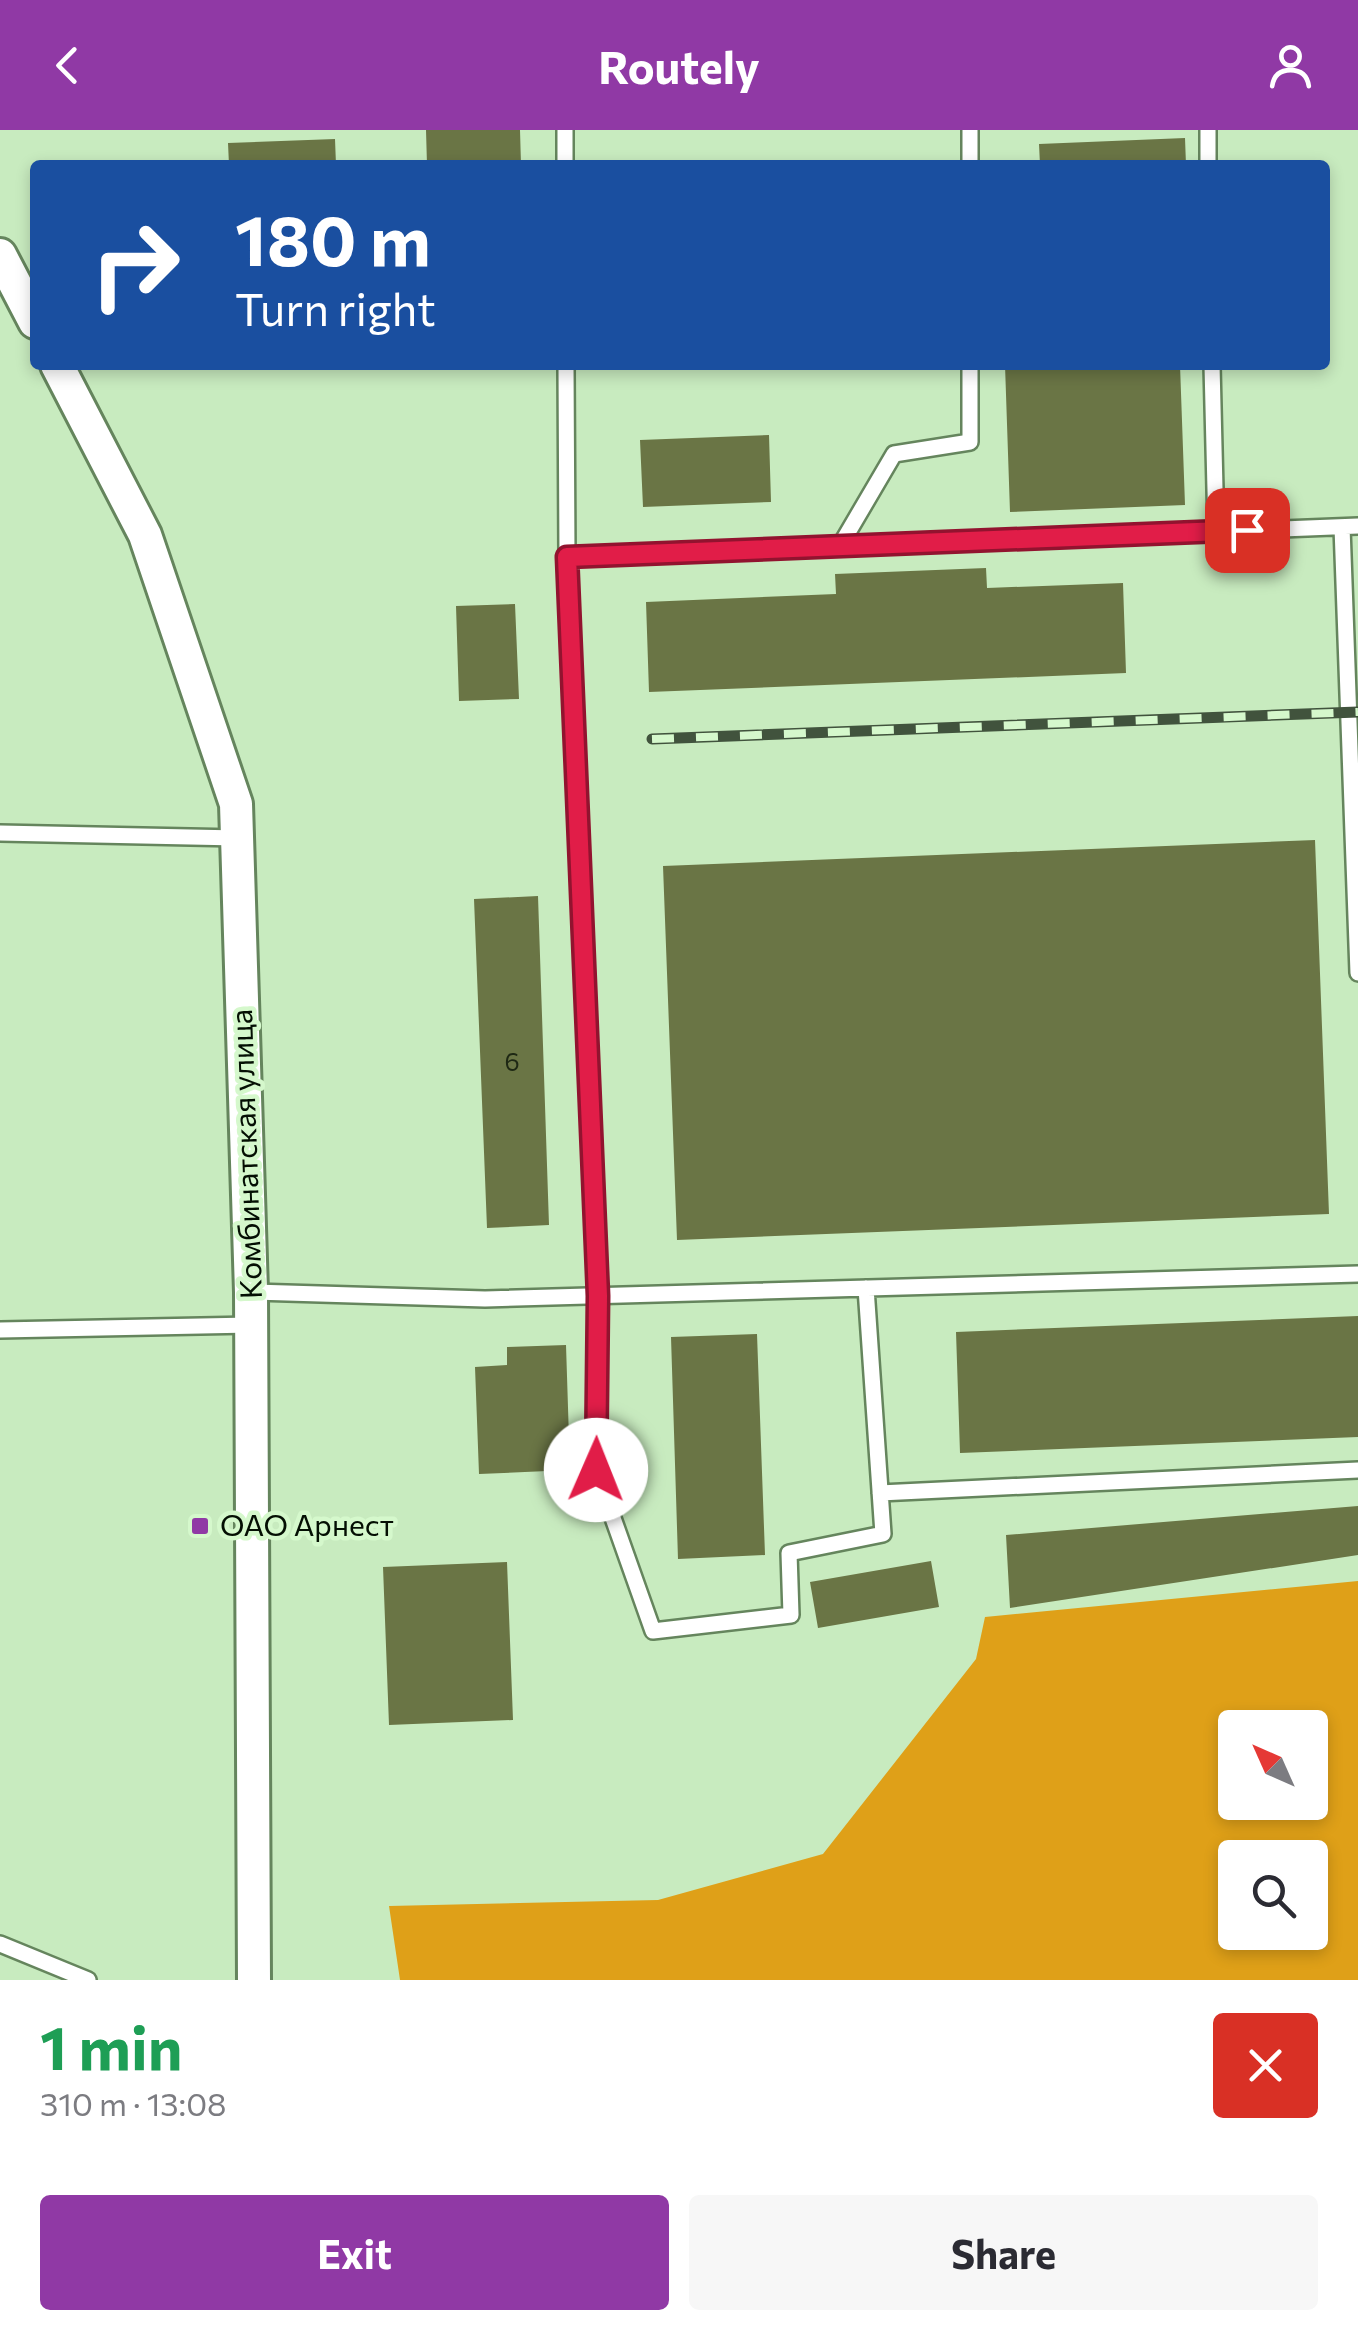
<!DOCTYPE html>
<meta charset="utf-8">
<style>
:root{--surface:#fff;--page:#f7f7f7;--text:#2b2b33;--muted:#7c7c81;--accent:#9039a5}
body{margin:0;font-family:Commissioner,sans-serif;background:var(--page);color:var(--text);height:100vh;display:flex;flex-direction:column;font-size:38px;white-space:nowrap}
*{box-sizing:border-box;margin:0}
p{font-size:32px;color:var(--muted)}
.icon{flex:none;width:55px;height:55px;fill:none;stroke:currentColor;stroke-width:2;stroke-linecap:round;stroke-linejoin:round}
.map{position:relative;height:1850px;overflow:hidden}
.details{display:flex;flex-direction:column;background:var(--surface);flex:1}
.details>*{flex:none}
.hud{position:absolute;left:30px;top:30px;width:1300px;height:210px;border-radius:10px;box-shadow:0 5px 15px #0003;background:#1a4fa0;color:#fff;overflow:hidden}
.needle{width:65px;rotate:315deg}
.buttons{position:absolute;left:1218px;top:1580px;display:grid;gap:20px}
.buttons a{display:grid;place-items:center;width:110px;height:110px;border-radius:10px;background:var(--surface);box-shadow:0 5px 15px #0003;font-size:50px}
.pin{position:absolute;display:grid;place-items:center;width:85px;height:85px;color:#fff;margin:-42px;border-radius:20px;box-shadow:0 5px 15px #0006}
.me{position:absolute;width:110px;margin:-55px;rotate:1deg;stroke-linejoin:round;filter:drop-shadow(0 0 8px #0008)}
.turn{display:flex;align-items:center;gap:35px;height:210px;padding:0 40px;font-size:45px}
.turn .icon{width:130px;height:130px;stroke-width:2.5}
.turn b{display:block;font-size:70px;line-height:85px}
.round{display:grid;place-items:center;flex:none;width:105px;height:105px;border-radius:10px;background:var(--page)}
.head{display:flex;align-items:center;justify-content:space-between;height:170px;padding:0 40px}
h1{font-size:60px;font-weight:700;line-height:75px;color:#1e9e55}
.button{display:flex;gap:20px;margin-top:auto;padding:20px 40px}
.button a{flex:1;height:115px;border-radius:10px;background:var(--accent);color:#fff;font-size:40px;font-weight:700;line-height:115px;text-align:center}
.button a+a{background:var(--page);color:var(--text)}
header{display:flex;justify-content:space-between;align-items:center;height:130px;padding:0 40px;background:var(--accent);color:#fff;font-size:45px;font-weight:700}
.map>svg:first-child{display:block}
.green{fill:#dfa018;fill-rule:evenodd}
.building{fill:#6a7545}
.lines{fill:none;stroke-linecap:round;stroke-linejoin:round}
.lane-casing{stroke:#65855d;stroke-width:20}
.street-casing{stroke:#65855d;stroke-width:38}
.lane{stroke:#fff;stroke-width:15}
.street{stroke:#fff;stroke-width:32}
.rail-casing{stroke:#41533d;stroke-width:11}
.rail{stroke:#d5f8cc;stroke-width:8;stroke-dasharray:22;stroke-linecap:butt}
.route-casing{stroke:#92132f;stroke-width:25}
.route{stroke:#e11d48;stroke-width:18}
.poi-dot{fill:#9039a5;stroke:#d5f8cc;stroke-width:4}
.labels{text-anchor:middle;stroke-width:9;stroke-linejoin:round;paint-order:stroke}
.number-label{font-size:25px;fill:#1e2814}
.street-label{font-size:30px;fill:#040f03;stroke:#d5f8cc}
.poi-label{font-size:30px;fill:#040f03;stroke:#d5f8cc;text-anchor:start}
</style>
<header><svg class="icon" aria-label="back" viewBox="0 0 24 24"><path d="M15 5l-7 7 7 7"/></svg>Routely<svg class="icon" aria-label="person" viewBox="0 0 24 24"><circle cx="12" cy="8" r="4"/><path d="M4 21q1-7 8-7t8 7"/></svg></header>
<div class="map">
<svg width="1358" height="1850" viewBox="0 0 1358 1850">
<rect width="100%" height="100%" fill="#c8ebbf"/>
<path class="green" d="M1358,1451v399h-958l-11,-74 269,-6 165,-46 153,-195 9,-42zM1235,1598h75v74h-75zM1235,1728h75v74h-75z"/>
<path class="building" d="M426,0h94l1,35h-94z
M1185,8l1,27h-146l-1,-21z
M335,9l1,26h-107l-1,-22z
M1005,235h175l5,140 -175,7z
M769,305l2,67 -128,5 -3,-67z
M986,438l1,20 136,-5 3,90 -477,19 -3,-90 190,-8 -1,-20z
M515,474l4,95 -60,2 -3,-95z
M1315,710l14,374 -652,26 -14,-374z
M538,766l11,329 -62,3 -13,-329z
M1358,1186v121l-398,16 -4,-121z
M757,1204l8,221 -87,4 -7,-222z
M566,1215l4,125 -91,4 -4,-107 32,-2v-18z
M1358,1376v49l-348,53 -4,-73z
M931,1431l8,46 -121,21 -8,-46z
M507,1432l6,158 -124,5 -6,-158z"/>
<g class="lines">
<defs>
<path id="lane" d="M565,0v35
M970,0v35
M1208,0v35
M566,235l1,192 31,739 -2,174 57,161 138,-16 -2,-62 94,-19 -17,-246
M1212,235l4,166
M1342,397l16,446
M840,416l54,-92 76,-12v-77
M567,427l791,-31
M0,703l238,5
M251,1162l234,7 873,-25
M0,1200l251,-5
M880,1363l478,-23
M0,1814l88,36"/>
<path id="street" d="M0,125l35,67
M57,235l88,170 91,269 15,488 3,688"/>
</defs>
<use href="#lane" class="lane-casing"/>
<use href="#street" class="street-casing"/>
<use href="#lane" class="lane"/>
<use href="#street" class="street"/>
<defs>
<path id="rail" d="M652,609l706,-27"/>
</defs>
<use href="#rail" class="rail-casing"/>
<use href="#rail" class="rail"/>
</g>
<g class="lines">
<defs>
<path id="route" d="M596,1340l2,-174 -31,-739 680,-27"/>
</defs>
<use href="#route" class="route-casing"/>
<use href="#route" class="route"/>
</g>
<rect class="poi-dot" x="190" y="1386" width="20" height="20" rx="5"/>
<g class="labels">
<g class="number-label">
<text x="512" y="941">6</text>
</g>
<g class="street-label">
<text transform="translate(247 1024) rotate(-92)" y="10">Комбинатская улица</text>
</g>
<g class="poi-label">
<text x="220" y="1406">ОАО Арнест</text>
</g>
</g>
</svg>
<div class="buttons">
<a><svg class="needle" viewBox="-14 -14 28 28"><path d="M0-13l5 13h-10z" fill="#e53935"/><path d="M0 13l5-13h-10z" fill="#7c7c81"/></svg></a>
<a><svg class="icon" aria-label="search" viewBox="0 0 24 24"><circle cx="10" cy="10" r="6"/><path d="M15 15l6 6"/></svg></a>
</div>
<div class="pin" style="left:1247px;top:400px;background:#d93025"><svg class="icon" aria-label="arrive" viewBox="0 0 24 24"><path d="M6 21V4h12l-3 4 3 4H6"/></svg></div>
<svg class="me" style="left:596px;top:1340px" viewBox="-20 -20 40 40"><circle r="19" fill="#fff"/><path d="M0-13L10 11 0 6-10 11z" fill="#e11d48"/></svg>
<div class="hud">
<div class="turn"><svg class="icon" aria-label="right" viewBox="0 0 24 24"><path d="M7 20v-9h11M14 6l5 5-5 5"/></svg><div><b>180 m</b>Turn right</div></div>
</div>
</div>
<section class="details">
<div class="head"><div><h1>1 min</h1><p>310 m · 13:08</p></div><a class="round" style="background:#d93025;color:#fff"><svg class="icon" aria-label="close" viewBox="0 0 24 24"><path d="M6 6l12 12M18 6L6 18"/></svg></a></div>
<div class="button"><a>Exit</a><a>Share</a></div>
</section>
